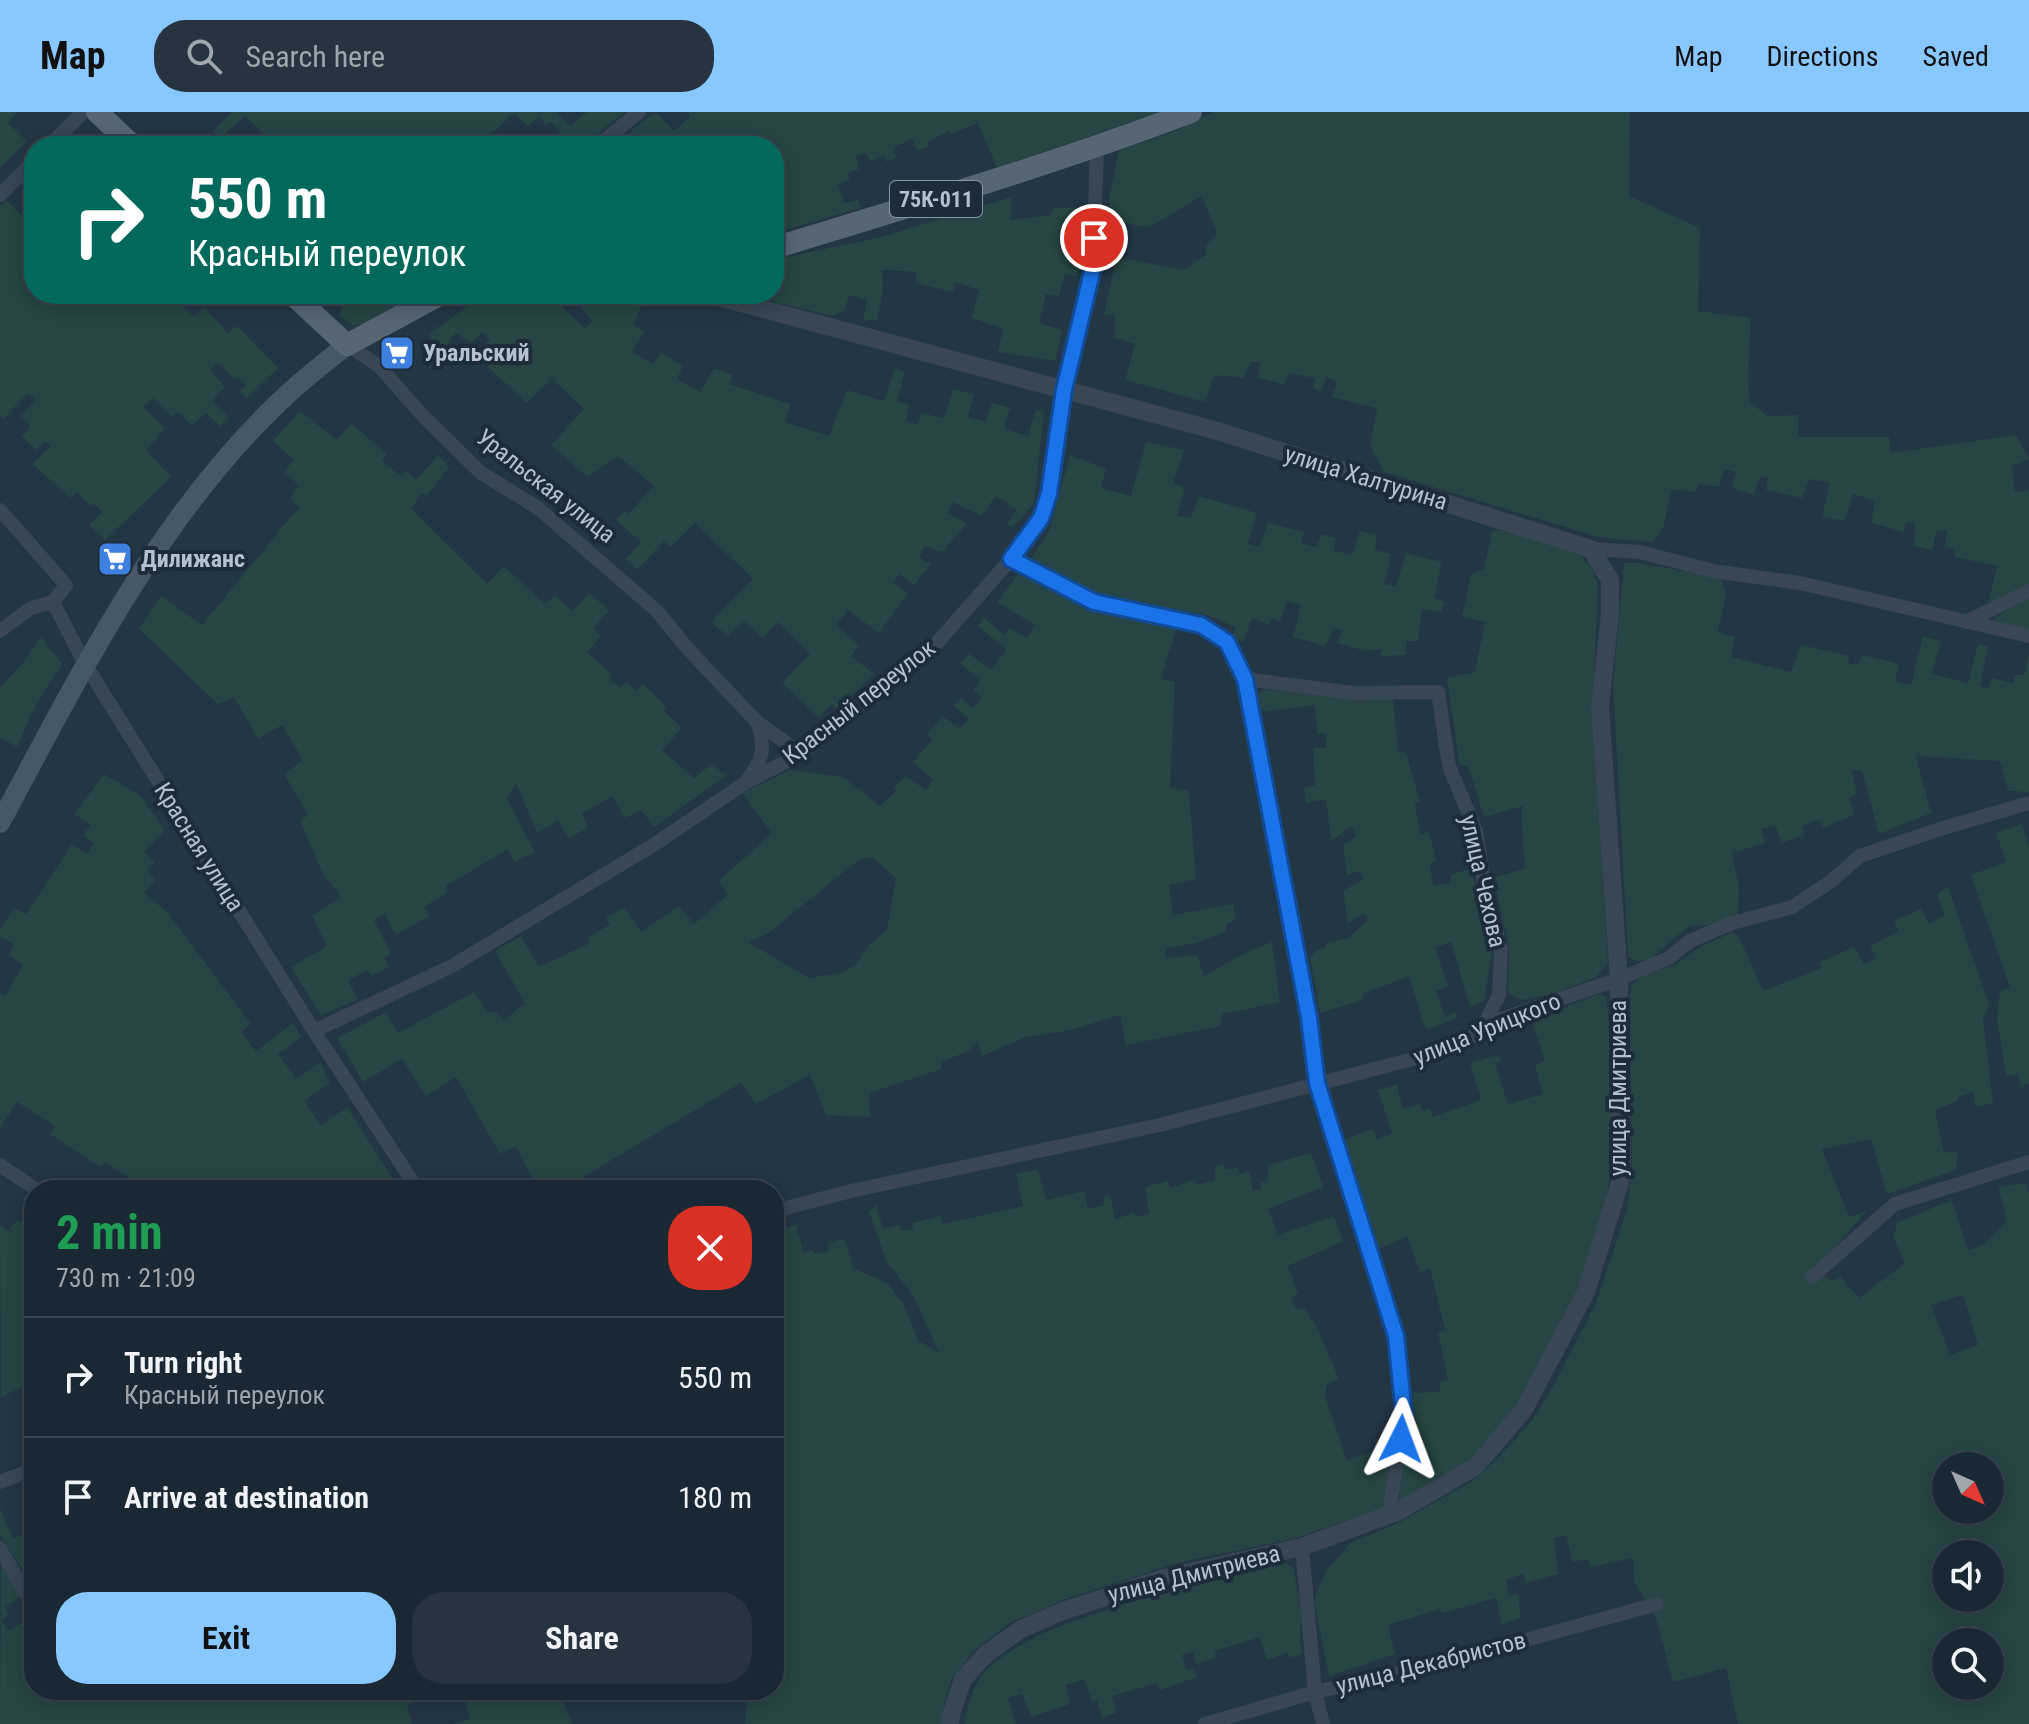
<!DOCTYPE html>
<meta charset="utf-8">
<style>
:root{--surface:#1a2833;--page:#27343f;--text:#f1f3f6;--muted:#9fa6ac;--line:#38444e;--accent:#88c7ff}
body{margin:0;font-family:"Roboto Condensed",sans-serif;background:var(--page);color:var(--text);height:100vh;display:flex;flex-direction:column;font-size:30px;white-space:nowrap}
*{box-sizing:border-box;margin:0}
p{font-size:26px;color:var(--muted)}
.icon{flex:none;width:44px;height:44px;fill:none;stroke:currentColor;stroke-width:2;stroke-linecap:round;stroke-linejoin:round}
.map{position:relative;flex:1;overflow:hidden}
.details{position:absolute;left:24px;top:1068px;width:760px;height:520px;display:flex;flex-direction:column;background:var(--surface);border-radius:32px;box-shadow:0 4px 20px #0003,0 0 0 2px var(--line)}
.details>*{flex:none}
.top-card{position:absolute;left:24px;top:24px;width:760px;height:168px;border-radius:32px;box-shadow:0 4px 20px #0003,0 0 0 2px var(--line);background:#00695c;color:#fff;overflow:hidden}
.needle{width:52px;rotate:135deg}
.controls{position:absolute;left:1932px;top:1340px;display:grid;gap:16px}
.controls a{display:grid;place-items:center;width:72px;height:72px;border-radius:50%;background:var(--surface);box-shadow:0 4px 20px #0003,0 0 0 2px var(--line);font-size:40px}
.pin{position:absolute;display:grid;place-items:center;width:68px;height:68px;color:#fff;margin:-34px;border:4px solid #fff;border-radius:50%;box-shadow:0 2px 8px #0007}
.me{position:absolute;width:88px;margin:-44px;rotate:3deg;stroke-linejoin:round;filter:drop-shadow(0 0 6px #0008)}
.turn{display:flex;align-items:center;gap:28px;height:168px;padding:0 32px;font-size:36px}
.turn .icon{width:104px;height:104px;stroke-width:2.5}
.turn b{display:block;font-size:56px;line-height:68px}
.round{display:grid;place-items:center;flex:none;width:84px;height:84px;border-radius:32px;background:var(--page)}
.overview{display:flex;align-items:center;justify-content:space-between;height:136px;padding:0 32px}
h1{font-size:48px;font-weight:700;line-height:60px;color:#1e9e55}
.action{display:flex;gap:16px;margin-top:auto;padding:16px 32px}
.action a{flex:1;height:92px;border-radius:32px;background:var(--accent);color:#111;font-size:32px;font-weight:700;line-height:92px;text-align:center}
.action a+a{background:var(--page);color:var(--text)}
ul{padding:0;list-style:none}
li{display:flex;align-items:center;gap:24px;height:120px;padding:0 32px;border-top:2px solid var(--line)}
li div{flex:1}
li b{display:block;font-size:30px}
li em{font-style:normal}
header{display:flex;align-items:center;gap:48px;box-sizing:border-box;height:112px;padding:0 40px;background:var(--accent);color:#111}
header strong{font-size:38px}
nav{display:flex;gap:44px;margin-inline-start:auto;font-size:28px}
.search{width:560px;height:72px;background:var(--page);display:flex;align-items:center;gap:20px;box-sizing:border-box;padding:0 28px;border-radius:32px;color:var(--muted);font-size:30px}
.map>svg:first-child{display:block}
.green{fill:#264544;fill-rule:evenodd}
.lines{fill:none;stroke-linecap:round;stroke-linejoin:round}
.minor{stroke:#384753;stroke-width:14}
.tertiary{stroke:#384753;stroke-width:18}
.secondary{stroke:#465767;stroke-width:20}
.primary{stroke:#566773;stroke-width:22}
.route-casing{stroke:#114b97;stroke-width:20}
.route{stroke:#1a73e8;stroke-width:14}
.labels{text-anchor:middle;stroke-width:8;stroke-linejoin:round;paint-order:stroke}
.shield{fill:#1d2c39;stroke:#8795a1;stroke-width:2}
.shield-label{font-size:22px;font-weight:bold;fill:#b5c2cd}
.poi-label{font-size:24px;font-weight:bold;fill:#b5c2cd;stroke:#1d2c39;text-anchor:start}
.street-label{font-size:24px;fill:#b5c2cd;stroke:#1d2c39}
</style>
<header>
<strong>Map</strong>
<div class="search"><svg class="icon" aria-label="search" viewBox="0 0 24 24"><circle cx="10" cy="10" r="6"/><path d="M15 15l6 6"/></svg>Search here</div>
<nav><a>Map</a><a>Directions</a><a>Saved</a></nav>
</header>
<div class="map">
<svg width="2029" height="1612" viewBox="0 0 2029 1612">
<rect width="100%" height="100%" fill="#233644"/>
<path class="green" d="M0,0h18l-10,11 19,18 -27,27z
M232,0h324l14,14 17,-14h38l-30,24 -7,10h-43l15,-14 -9,-10 -5,3 -7,-8 -11,9 -14,-13 -29,27 -5,-5 -11,11h-201l4,-5 -27,-25 -25,22 -7,-7z
M655,0l19,19 16,-14 -1,-5h471l-163,56 -19,-45 -27,11 -2,-3 -21,11 1,5 -12,3 -5,-11 -18,8 2,11 -10,4 -2,-6 -14,5 -4,-8 -10,2 3,14 -11,4 2,7 -12,5 6,18 14,-3 3,8 -87,25v-87h-144l-4,-5 6,-11z
M1213,0h417l-1,84 71,32 -2,83 53,7 -3,57 1,26 18,15 32,-1 -1,22h91l1,16 126,-18 13,24 -17,7 3,26 14,-2v95l-27,15 -14,3 9,-37 -42,-9v-7l-10,-4 2,-15 -10,-1 -5,20 -18,-4 1,-23 -9,-1 -2,10 -33,-9 4,-22 -22,-7 -8,27 -23,-4 8,-34 -21,-4 -7,19 -36,-8 2,-12 -8,-1 -6,18 -22,-7 4,-16 -12,-3 -5,18 -20,-3 -3,8 -24,-3 -9,39 -10,14 -55,-5 -214,-65 -14,-26 7,-38 -45,-11 5,-16 -11,-4 -5,14 -8,-2 2,-11 -26,-5 -4,12 -27,-7 3,-15 -10,-2 -7,17 -30,-3 -9,27 -80,-22 10,-36 -20,-6v-22l-11,-2 13,-57 66,13 24,-16 -2,-8 12,-12 -15,-38 -52,31 -39,-6 -2,-23 10,-48 54,-18z
M1011,85v23l40,-5 2,-7h38l-14,69 -12,-3 -6,22 -13,-2 -7,29 23,7 -7,31 -57,-9 5,-23 -31,-11 7,-28 -24,-8 -2,10 -37,-9v-11l-34,-2 1,19 -6,32 -14,-2 4,-19 -18,-5 -4,15 -13,6 -89,-22h31v-34l107,-23z
M6,88l28,27v67h137l23,23 10,-10 24,26 9,-7 41,42 -31,30 -7,-7 6,-6 -9,-8 -3,2 -16,-16 -8,7 15,17 -13,14 17,16 -9,9 -14,-13 -14,13 -14,-14 -6,5 -19,-19 -10,8 22,23 -19,21 25,27 -66,63 -16,-15 13,-13 -7,-8 -4,2 -14,-14 -7,6 -37,-34 18,-18 -6,-5 -9,9 -14,-14 9,-10 -10,-10 15,-16 -8,-7 -25,26 -3,-3v-210z
M355,182h62l-56,31 -8,1 -14,-11 6,-13z
M478,182h71l36,35 8,-8 -12,-13 13,-14h53l-14,31 11,7 -12,20 21,12 8,-11 22,13 -6,13 23,13 14,-24 19,7 -4,9 61,20 -5,18 44,14 18,-46 37,11 11,-33 10,4 -8,29 12,4 -3,16 12,3 3,-11 23,5 9,-29 21,6 -6,22 18,5 6,-19 18,5 -6,20 24,8 8,-26 8,2 -10,92 -22,24 -5,-4 10,-14 -21,-14 -15,20 -28,-14 -5,11 19,11 -25,28 -17,-6 -6,12 12,6 -17,21 -15,-11 -6,8 15,11 -29,40 -31,-23 -12,15 23,20 -8,11 23,18 -37,35 -5,-5 -14,13 -36,-34 28,-29 -32,-32 -16,16 -18,-17 -16,15 -17,-14 42,-43 -58,-56 -24,24 -7,-6 -27,29 -11,-11 15,-17 -25,-22 8,-9 4,3 26,-28 -36,-30 -31,21 -36,-32 33,-36 -32,-30 -25,24 -52,-48 15,-15 -8,-8 -11,11 -15,-10 -15,17 -13,-15 37,-27z
M300,299l37,29 14,-17 36,31 -5,7 19,15 5,-5 10,9 22,-25 11,12 -22,29 -5,-3 -11,16 76,75 17,-18 41,38 10,-9 17,16 18,-18 19,18 -16,17 8,8 -14,16 25,22 -3,5 11,9 6,-6 10,9 7,-7 23,23 -2,4 18,17 -20,22 32,28 18,-14 14,12 -72,51 -13,-17 -16,8 -13,-22 -30,18 6,13 -19,12 -11,-18 -21,12 -21,-50 -9,16 28,53 -21,10 -6,-13 -62,37 2,6 -24,15 5,9 -33,19 -12,-21 -10,6 17,33 -7,5 5,9 -17,9 -5,-6 -19,11 10,18 -37,17 -30,-49 36,-21 -15,-30 29,-19 -19,-25 -22,-51 8,-6 -24,-41 19,-14 -21,-35 -24,14 -24,-42 -16,7 -79,-75 22,-33 41,29 97,-118 -9,-9 9,-13 -16,-13 11,-12 -21,-19z
M1146,330l38,8 -11,33 12,5 -8,28 14,2 8,-22 58,17 -9,31 11,3 9,-24 36,9 -3,11 15,4 5,-13 15,4 -2,13 18,4 8,-24 17,4 -2,15 16,4 -7,30 12,2 10,-33 36,9 -8,36 10,4 -2,10 -20,-3 -4,32h-11l-2,14 -24,1v-7l-16,2 -27,-8 4,-12 -8,-3 -9,18 -32,-9 8,-32 -14,-4 -7,20 -8,-3 -3,7 -17,-7 -9,24 -11,-3 3,-12 -28,-12 -101,-17 -34,-13 -43,-23 20,-31 21,-76 36,14 -5,19 30,8z
M1499,418l77,21 17,18 5,15 -5,118 15,262 -13,14 -47,17 -27,5 -13,-7 1,-47 -16,-68 32,-10 -4,-54 2,-8 -39,11 -15,-49 -10,-5 -12,-85 28,-6 10,-50 -23,-5 9,-43 13,-4 8,-38z
M1624,451h15l82,15 5,17 -8,37 17,5 -4,20 60,15 10,-27 48,11 -1,8 10,1 4,-10 37,9 -4,17 16,4 12,-49 18,5 -9,33 36,9 10,-39 10,2 -8,40 9,3 3,-11 21,5 2,-8h9l5,-21v138l-21,-1 -8,-30 -84,-5 15,57 -52,21 -17,-63 -10,-1 5,24 -8,4 5,17 -32,13 -3,-8 -17,6 2,9 -22,8 -7,-18 -14,4 4,14 -33,10 7,33 -1,28 -29,11 -20,1 -40,34 -12,1 -9,-4 -15,-273z
M1020,459l70,36 87,20 -16,52 14,3 -5,106 19,3 7,88 -27,6 4,30 60,-11 3,16 -10,4v8l-30,11 -30,5v10l31,-3 7,21 41,-23 27,-11 8,60 -58,12 -2,12 -94,19 -6,-30 -49,15 -45,7 -44,19 -4,-13 -9,8 -28,11v7l-72,24 1,24 -44,-2 -16,-40 -54,29 -15,-21 -158,94 5,13h-50l-22,-44 -16,8 -44,-77 -30,19 -24,-37 -39,23 -26,-44 49,-26 12,21 76,-41 13,20h10l7,8 21,-17 -30,-52 26,-15 18,31 51,-24 -2,-5 22,-14 -4,-6 18,-11 17,25 38,-26 15,18 34,-30 -9,-13 53,-48 -30,-40 48,-23 53,7 37,29 16,-15 -2,-3 12,-12 20,14 7,-10 -20,-18 20,-23 -7,-4 17,-19 17,13 9,-11 -16,-12 8,-8 12,10 9,-10 -9,-8 7,-10 -20,-17 9,-9 22,15 16,-19 -29,-24 6,-8 20,17 6,-7 17,10 8,-13 -38,-23zM872,745l24,21 -9,52 -18,15 -14,20 -14,8 -32,5 -61,-36 19,-8 93,-75z
M2029,486v31l-36,-5 3,-7z
M41,525l21,27c-18,27 -34,52 -44,83l-18,-9v-51l23,-24z
M1263,577l72,8 58,2 5,52 8,1 14,50 -5,1 5,31 9,-2 7,28 -6,4 3,22 18,-3v-8l20,-7 21,84 -8,49 -14,6 -19,-65 -16,6 13,38 -12,5 9,26 11,-4 2,4 -30,12 -4,-4 -15,-49 -46,18v6l-43,13 -10,-55 6,-8 10,-2v-5l22,-5 21,-19 -5,-6 -16,11 -5,-33 20,-12 -3,-8 -13,4 -4,-30 13,-9 -4,-10 -21,15 -5,-42 -20,4 -2,-15 11,-3 -2,-36 13,-2v-13h-9l-2,-29 -55,7 -5,-16z
M104,662l37,22 24,35 -21,20 11,12 -8,7 9,10 -12,13 23,19 84,112 -10,8 15,19 37,-28 8,14 -23,17 19,25 23,-17 10,21 -26,18 17,24 26,-18 53,83h-260l1,-4 -36,-24 -4,5 -51,-33 5,-8 -38,-24 -17,26v-136l6,3 17,-30 -15,-10 6,-10 -14,-9v-7l14,-21 12,6 46,-70 15,10 7,-11 -11,-8 8,-10 -17,-11z
M2022,712l7,22v237l-8,3 -3,-12 -12,2 -9,-57 3,-28 10,-3 -39,-113 35,-13 -10,-29z
M1948,774l41,119 -6,13 10,85 -17,4 -3,-15 -15,5v4l-23,9 9,43 14,-2 -2,19 -69,24 -16,-55 -49,10 27,68 18,-6 -39,44 -17,13 22,13 7,-5 19,22 46,-35 -12,-26 5,-15 54,-22 16,50 14,-4 25,-25 -9,-34 28,-4 3,10v531h-291l-12,-56 -53,14 -17,-64 -22,-36 -1,-24 -42,9 -3,-8 -16,3 -6,-27 -12,3 4,36 -32,9 -3,-9 -17,6 3,15 9,-1 3,23 -19,8 -6,-27 -54,15 -2,-4 -52,16 7,29 -66,22 -14,-70v-10l12,-26 23,-27 50,-21 74,-42 26,-24 33,-37 21,-34 42,-82 31,-93 5,-42 -2,-171 2,-11 8,-9 36,-13 28,-19 29,-13 8,9 22,50 58,-23 -1,-6 34,-15 10,17 12,-6 -6,-12 29,-15 -5,-10 27,-12 8,14 16,-7 -8,-21zM1963,1183l15,50 -28,10 -19,-50zM1946,1354h44v44h-44zM1946,1442h44v44h-44zM1946,1530h44v44h-44z
M1599,882l8,4c3,60 10,123 2,183 -10,70 -40,133 -75,193 -17,30 -35,60 -62,83 -21,18 -48,32 -73,44l14,-108 27,-1v-10l8,-2 -10,-47 7,-3 -15,-61 -10,3 -13,-35 -29,12 -36,-109 31,-11 4,10 15,-6 -14,-43 19,-5 6,24 16,-5 4,7 7,-3 3,9 48,-17 -11,-37 29,-8 2,6 -6,2 13,41 35,-10 -8,-29 10,-4 -13,-41z
M1311,1041l13,34 -56,22 10,26 56,-19 9,25 -55,25 10,27 -7,5 6,12 7,-2 13,19 22,52 -12,6 -2,11 22,65 44,-17 -5,63 -93,32 -116,24 -111,36 -55,23 -36,28 -23,28 -9,30 -1,16h-197l2,-34h27v-433l9,-4 -8,-24 21,-4 8,28 9,-3 2,4 14,-3 -1,-7 13,-5 5,2 7,27 34,15 16,20 15,37 21,13 -26,-58 -26,-33 -18,-50 7,-7 7,24 16,-4 3,6 11,-2v-6l28,-7 2,8 80,-18 -7,-32 22,-5 8,31 38,-9 4,18 16,-4v-8l6,-2 5,24 19,-6 2,4 13,-3 -4,-27 23,-6 2,7 24,-8 3,5 18,-5v-13l9,-3 2,6 12,-2 2,6 9,-3 4,20 8,-2v-7l7,-2v-15z
M17,1108l17,11v162l-7,3 -5,-9 -21,10 -1,-171 8,5z
M0,1396l13,30 21,-7v55l-34,-51z
M1274,1451l13,1 7,5 7,46 -1,28 2,11 -13,4 -2,-5 -20,7 -7,-23 -45,14v7l-19,6 -3,-12 -11,3 4,15 8,-1 3,8 -37,13 -3,-7 -45,13 4,17 -14,4 -5,-17 -5,2 -7,-23 -19,6 4,19 -39,13 -9,-23 -14,4 8,26h-51c1,-13 6,-30 12,-41 30,-54 174,-86 232,-102l5,-4z
M1,1452l19,33 -15,10 4,7 -8,7 8,10 25,-16v75h417l-44,15 5,19h-412z
M463,1578h94l16,34h-120l17,-5z"/>
<g class="lines">
<path class="minor" d="M49,34l34,-34
M597,34l42,-34
M0,83l34,-34
M347,233l32,21 44,50 58,57 57,35 119,103 31,38 68,72 45,33
M0,398l66,75 -13,17 32,62 229,367 104,159
M1591,437l49,3 73,19 87,12 229,53
M1011,447l83,43 107,23 26,17 18,37 64,339 8,65 79,253 8,78 -15,101
M1966,510l63,-31
M0,519l31,-23 22,-6
M1245,567l108,14 85,-1 11,74 27,65 10,63 15,55 -2,46 -15,30
M748,667c17,-23 17,-31 9,-58
M314,919l138,-65 203,-122 90,-61 56,-29 134,-109 76,-86 30,-41 8,-24 15,-104 29,-122 4,-121
M0,1053l37,25
M774,1099l77,-20 309,-66 280,-73 28,-11 16,-16 135,-46 50,-21 21,-17 42,-18 60,-16 38,-25 30,-26 80,-27 89,-26
M1812,1165l83,-73 134,-42
M0,1370l34,-13
M1302,1435l13,145 8,32
M0,1436l34,60
M1205,1612l110,-32 109,-24 233,-64"/>
<path class="tertiary" d="M707,182l507,136 377,119 19,31v33l-10,94 19,272 3,197 -36,116 -63,119 -48,56 -76,44 -97,36 -139,31 -100,33 -42,18 -35,25 -23,25 -12,36 -1,9"/>
<path class="secondary" d="M0,711c78,-145 154,-299 273,-415 23,-23 48,-43 74,-63"/>
<path class="primary" d="M97,0l36,34
M774,136c140,-43 280,-84 417,-136
M292,182l55,51 94,-51"/>
</g>
<g class="lines">
<defs>
<path id="route" d="M1094,126l-1,30 -29,122 -15,104 -8,24 -30,41 83,43 107,23 26,17 18,37 64,339 8,65 79,253 8,78 -3,25"/>
</defs>
<use href="#route" class="route-casing"/>
<use href="#route" class="route"/>
</g>
<defs>
<symbol id="supermarket-square" viewBox="-11 -11 22 22"><rect x="-9" y="-9" width="18" height="18" rx="4" fill="#3f7fe0" stroke="#1d2c39"/><path d="M-6-5.5h2.5l.6 2H6L4.5 2H-2.5L-4.4-4H-6ZM-1.5 3.2a1.3 1.3 0 1 0 .1 0ZM3 3.2a1.3 1.3 0 1 0 .1 0Z" fill="#fff"/></symbol>
</defs>
<g fill-rule="evenodd">
<use href="#supermarket-square" x="377" y="221" width="40" height="40"/>
<use href="#supermarket-square" x="95" y="427" width="40" height="40"/>
</g>
<g class="labels">
<rect class="shield" x="890" y="69" width="92" height="36" rx="6"/>
<g class="shield-label">
<text x="936" y="95">75К-011</text>
</g>
<g class="poi-label">
<text x="423" y="249">Уральский</text>
<text x="141" y="455">Дилижанс</text>
</g>
<g class="street-label">
<text transform="translate(1366 366) rotate(17)" y="8">улица Халтурина</text>
<text transform="translate(546 374) rotate(38)" y="8">Уральская улица</text>
<text transform="translate(859 590) rotate(-38)" y="8">Красный переулок</text>
<text transform="translate(199 735) rotate(58)" y="8">Красная улица</text>
<text transform="translate(1483 769) rotate(77)" y="8">улица Чехова</text>
<text transform="translate(1487 917) rotate(-22)" y="8">улица Урицкого</text>
<text transform="translate(1618 976) rotate(-90)" y="8">улица Дмитриева</text>
<text transform="translate(1194 1462) rotate(-14)" y="8">улица Дмитриева</text>
<text transform="translate(1431 1551) rotate(-14)" y="8">улица Декабристов</text>
</g>
</g>
</svg>
<div class="controls">
<a><svg class="needle" viewBox="-14 -14 28 28"><path d="M0-13l5 13h-10z" fill="#e53935"/><path d="M0 13l5-13h-10z" fill="#9fa6ac"/></svg></a>
<a><svg class="icon" aria-label="sound" viewBox="0 0 24 24"><path d="M4 9h4l5-4v14l-5-4H4zM17 9q2 3 0 6"/></svg></a>
<a><svg class="icon" aria-label="search" viewBox="0 0 24 24"><circle cx="10" cy="10" r="6"/><path d="M15 15l6 6"/></svg></a>
</div>
<div class="pin" style="left:1094px;top:126px;background:#d93025"><svg class="icon" aria-label="arrive" viewBox="0 0 24 24"><path d="M6 21V4h12l-3 4 3 4H6"/></svg></div>
<svg class="me" style="left:1401px;top:1327px" viewBox="-20 -20 40 40"><path d="M0-17L14 15 0 8-14 15z" fill="#1a73e8" stroke="#fff" stroke-width="4"/></svg>
<div class="top-card">
<div class="turn"><svg class="icon" aria-label="right" viewBox="0 0 24 24"><path d="M7 20v-9h11M14 6l5 5-5 5"/></svg><div><b>550 m</b>Красный переулок</div></div>
</div>
<section class="details">
<div class="overview"><div><h1>2 min</h1><p>730 m · 21:09</p></div><a class="round" style="background:#d93025;color:#fff"><svg class="icon" aria-label="close" viewBox="0 0 24 24"><path d="M6 6l12 12M18 6L6 18"/></svg></a></div>
<ul>
<li><svg class="icon" aria-label="right" viewBox="0 0 24 24"><path d="M7 20v-9h11M14 6l5 5-5 5"/></svg><div><b>Turn right</b><p>Красный переулок</p></div><em>550 m</em></li>
<li><svg class="icon" aria-label="arrive" viewBox="0 0 24 24"><path d="M6 21V4h12l-3 4 3 4H6"/></svg><div><b>Arrive at destination</b></div><em>180 m</em></li>
</ul>
<div class="action"><a>Exit</a><a>Share</a></div>
</section>
</div>
